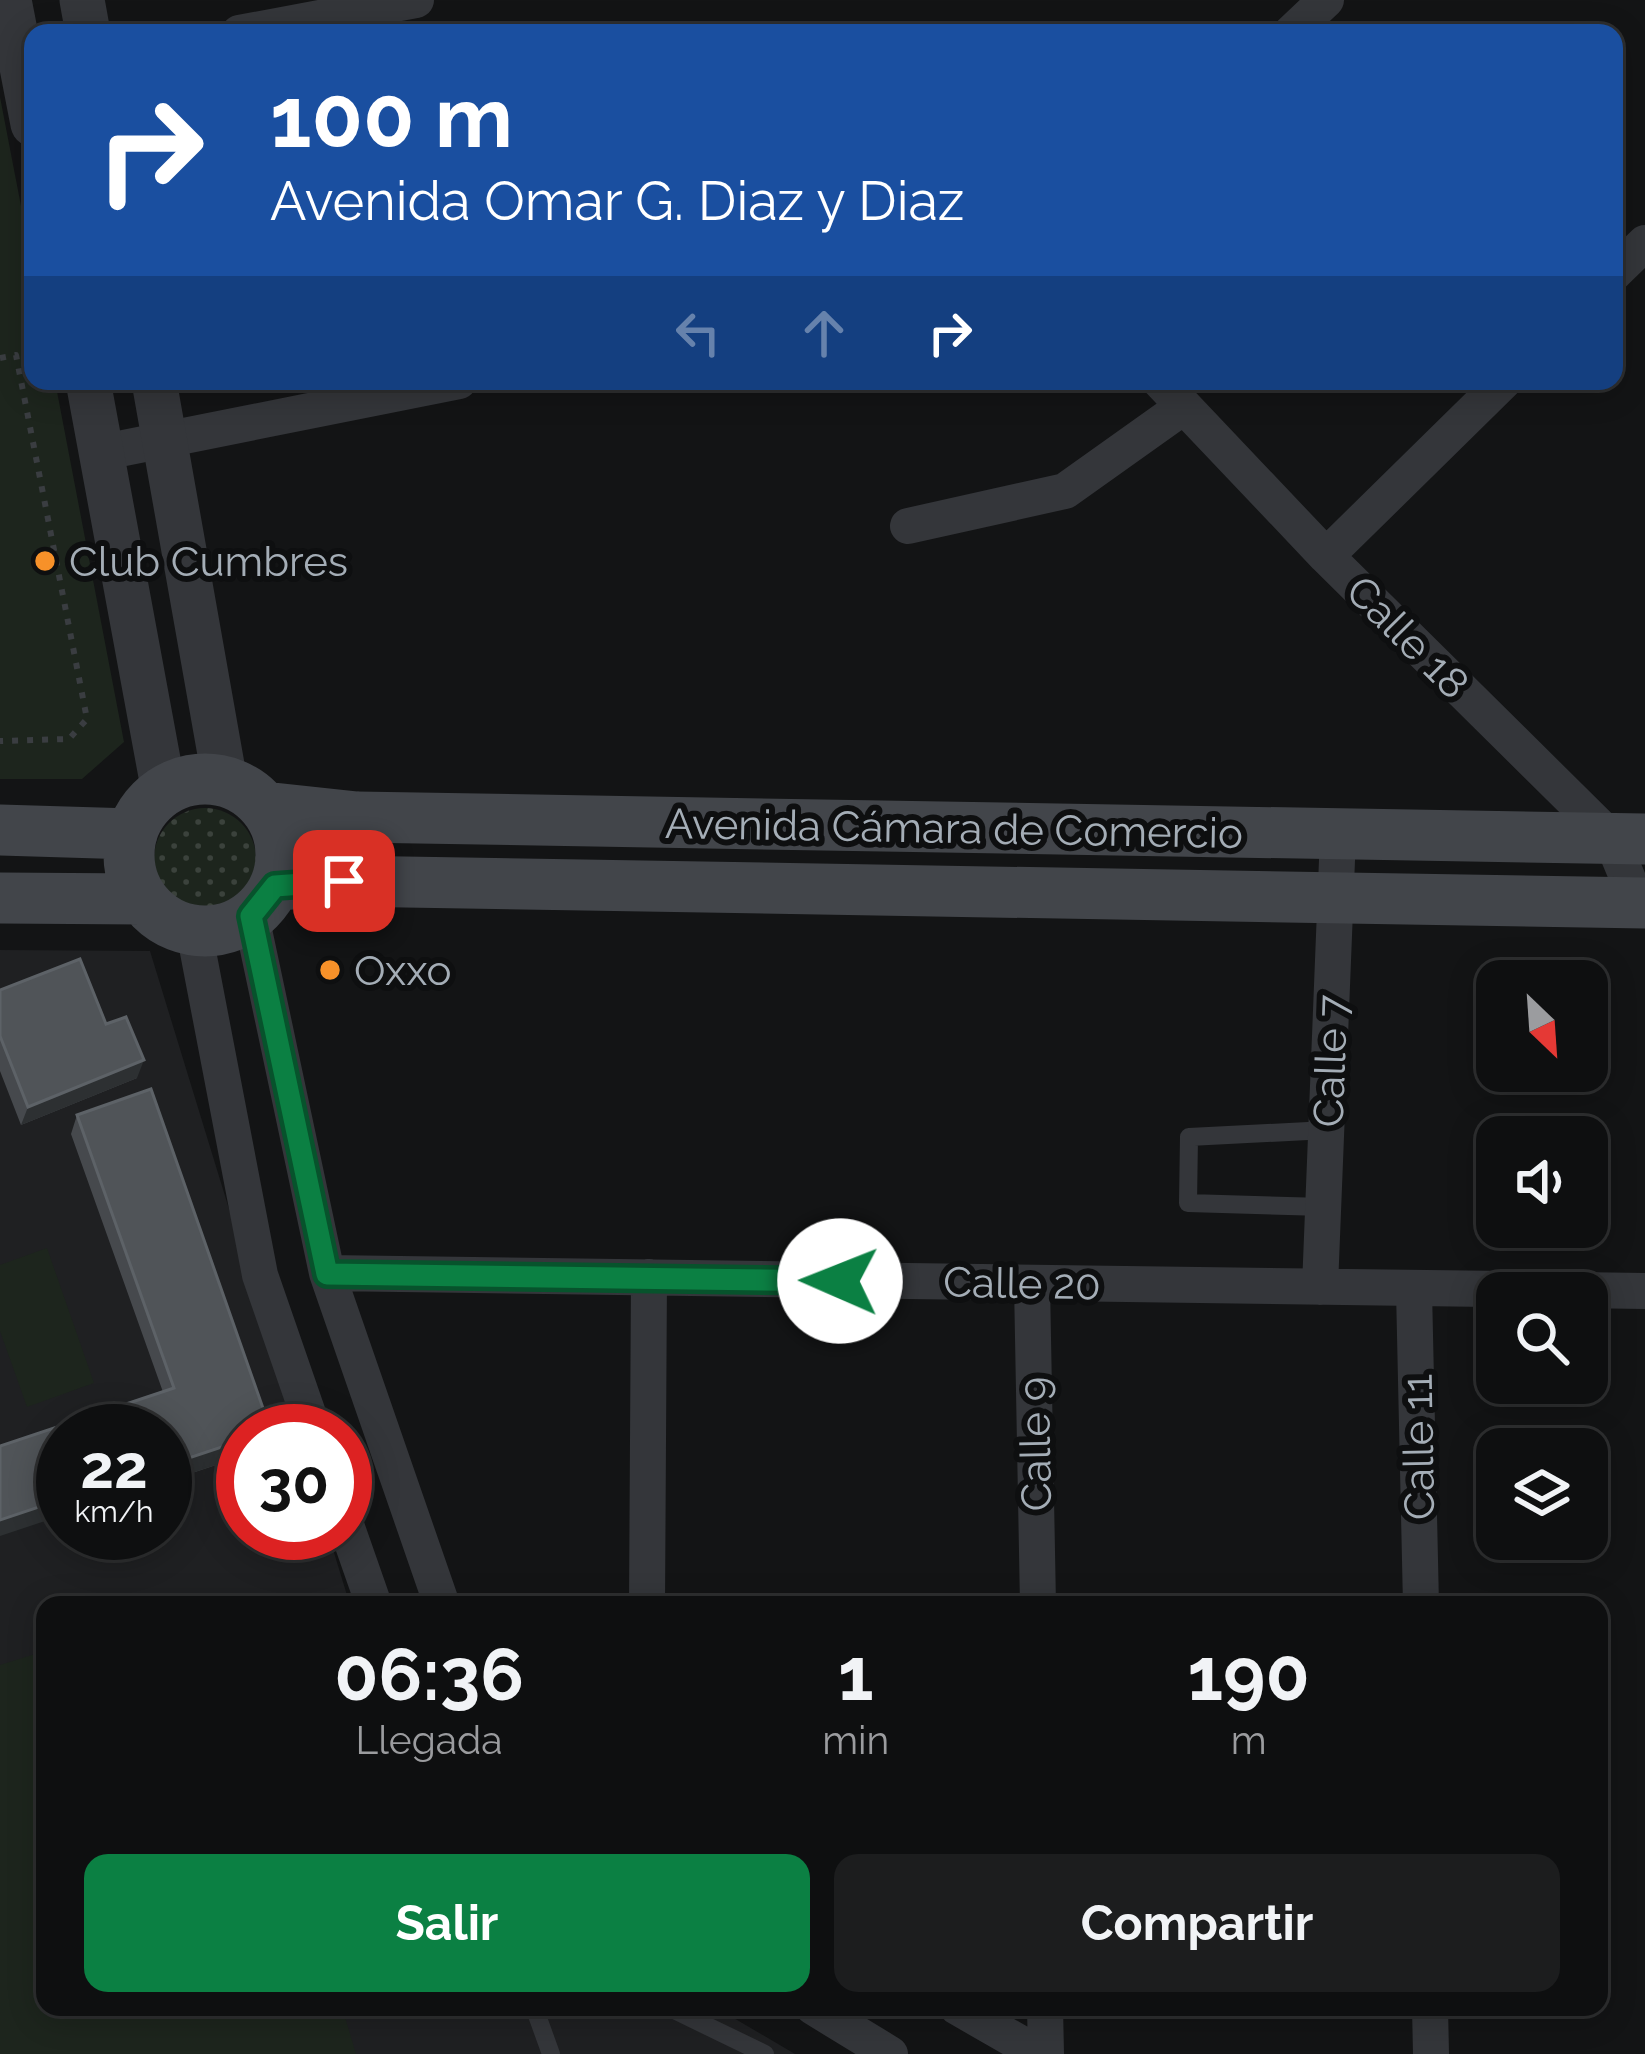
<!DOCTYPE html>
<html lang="es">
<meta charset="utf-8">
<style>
:root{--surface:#0e0f10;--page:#1c1d1e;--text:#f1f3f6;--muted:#9b9c9f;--line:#2e2f30;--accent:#0b8043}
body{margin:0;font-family:Raleway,sans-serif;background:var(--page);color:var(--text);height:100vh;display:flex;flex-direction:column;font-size:45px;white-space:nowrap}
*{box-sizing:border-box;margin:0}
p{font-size:39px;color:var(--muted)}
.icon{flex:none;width:66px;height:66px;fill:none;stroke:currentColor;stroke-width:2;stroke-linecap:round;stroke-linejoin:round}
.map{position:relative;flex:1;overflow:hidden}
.drawer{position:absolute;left:36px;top:1596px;width:1572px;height:420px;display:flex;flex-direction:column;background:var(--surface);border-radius:24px;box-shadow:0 6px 30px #0003,0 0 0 3px var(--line)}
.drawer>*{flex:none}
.hud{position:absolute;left:24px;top:24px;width:1599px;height:366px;border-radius:24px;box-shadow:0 6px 30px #0003,0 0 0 3px var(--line);background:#1a4fa0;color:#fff;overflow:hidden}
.needle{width:78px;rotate:155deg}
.buttons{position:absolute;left:1476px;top:960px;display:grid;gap:24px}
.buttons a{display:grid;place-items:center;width:132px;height:132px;border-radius:24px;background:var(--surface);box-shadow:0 6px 30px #0003,0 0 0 3px var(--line);font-size:60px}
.speed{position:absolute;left:36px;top:1404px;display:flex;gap:24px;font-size:60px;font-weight:700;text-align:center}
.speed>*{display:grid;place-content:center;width:156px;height:156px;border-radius:50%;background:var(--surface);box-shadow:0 6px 30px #0003,0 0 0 3px var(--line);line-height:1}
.speed small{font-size:30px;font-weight:400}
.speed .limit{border:18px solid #d22;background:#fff;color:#111}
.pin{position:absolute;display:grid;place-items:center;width:102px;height:102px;color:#fff;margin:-51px;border-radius:24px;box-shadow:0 6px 18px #0006}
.me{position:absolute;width:132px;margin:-66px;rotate:271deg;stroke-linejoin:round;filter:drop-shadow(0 0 9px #0008)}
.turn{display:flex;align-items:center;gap:42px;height:252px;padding:0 48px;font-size:54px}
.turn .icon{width:156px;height:156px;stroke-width:2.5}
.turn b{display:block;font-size:84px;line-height:102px}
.lanes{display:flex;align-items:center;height:114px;padding:0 48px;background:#0003;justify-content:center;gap:60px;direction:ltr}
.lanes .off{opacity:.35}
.eta{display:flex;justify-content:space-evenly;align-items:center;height:204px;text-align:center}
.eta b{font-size:72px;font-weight:700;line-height:84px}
.button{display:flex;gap:24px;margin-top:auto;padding:24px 48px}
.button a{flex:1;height:138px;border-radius:24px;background:var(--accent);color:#fff;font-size:48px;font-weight:700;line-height:138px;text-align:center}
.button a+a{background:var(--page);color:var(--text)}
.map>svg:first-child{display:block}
.built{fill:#1f2022;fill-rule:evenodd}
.grass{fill:url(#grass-dots)}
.green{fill:#1d251d}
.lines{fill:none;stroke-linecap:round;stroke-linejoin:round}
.path{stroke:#3a3d41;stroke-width:6;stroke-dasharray:6 9;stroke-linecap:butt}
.service{stroke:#34363a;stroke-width:18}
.minor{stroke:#34363a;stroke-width:36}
.tertiary{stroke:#34363a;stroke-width:45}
.secondary{stroke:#42454a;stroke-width:51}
.wall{fill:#46494d}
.shaded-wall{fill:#2d3032}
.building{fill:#505458;stroke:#5d6267;stroke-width:3}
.route-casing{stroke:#07532c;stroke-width:30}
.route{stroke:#0b8043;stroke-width:21}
.poi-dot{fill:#f79129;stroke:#0e0f10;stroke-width:4.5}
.labels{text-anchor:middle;stroke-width:12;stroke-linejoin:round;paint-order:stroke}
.poi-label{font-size:42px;fill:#a4adb6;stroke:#0e0f10;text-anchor:start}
.street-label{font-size:42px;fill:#a4adb6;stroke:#0e0f10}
</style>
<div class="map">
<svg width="1645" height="2054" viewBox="0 0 1645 2054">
<defs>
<pattern id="grass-dots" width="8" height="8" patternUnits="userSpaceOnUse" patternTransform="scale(3)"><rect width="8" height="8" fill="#1d251d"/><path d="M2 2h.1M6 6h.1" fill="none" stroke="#3b423c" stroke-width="1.8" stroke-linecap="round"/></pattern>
</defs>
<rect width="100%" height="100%" fill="#131415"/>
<path class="built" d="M0,950l150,1 147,480h-54v102h85l22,72h-305v402h670l80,47h-795zM63,1431h102v102h-102z"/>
<path class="grass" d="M154 859a51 51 0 1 1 102 0a51 51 0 1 1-102 0Z"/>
<path class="green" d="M0,97l33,171v113h22l69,361 -42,37h-82z
M47,1248l47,135 -67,24 -27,-76v-66z
M45,1651v356h297l14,47h-356v-389z"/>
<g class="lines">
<path class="path" d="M0,358l16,-3 71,364 -18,20 -69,2"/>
<path class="service" d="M1324,1207l-136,-4 1,-66 138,-7
M534,2007l17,47
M668,2007l97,47"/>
<path class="minor" d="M239,33l177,-33
M1291,33l35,-33
M1614,273l31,-30
M1160,381l166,175 285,282 27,65
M104,452l355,-71
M908,526l157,-35 118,-84
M1326,556l178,-175
M251,916l76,357 115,332
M194,931l66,344 54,156
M327,1273l1318,18
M1032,1284l6,321
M1320,1287l18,-452
M1414,1290l7,315
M345,1522l29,83
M647,1605l2,-328
M813,2007l77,47
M957,2007l82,47
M1045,2007l1,47
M1430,2007l1,47"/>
<path class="tertiary" d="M9,0l24,124
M82,0l6,33
M88,381l76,411
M154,381l71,401"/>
<path class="secondary" d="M129 855a76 76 0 1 1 152 0a76 76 0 1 1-152 0Z
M264,807l93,10 1288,22
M0,830l132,4
M275,885l69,-4 1301,22
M0,898l142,1"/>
</g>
<path class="wall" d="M0,990l106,34 31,54 -116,47 -21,-54z
M77,1115l166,316v25l-78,26 -2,-90 -92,-258z"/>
<path class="shaded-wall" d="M144,1060l-7,18 -116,47 7,-18z
M243,1440v16l-78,26v-16z
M63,1499v16l-63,21v-16z"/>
<path class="building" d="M80,959l26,65 20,-7 18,43 -116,47 -28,-71v-46z
M151,1089l120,342h-28v9l-78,26v-35h-102v68l-63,21v-74l174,-58 -97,-273z"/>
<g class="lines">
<defs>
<path id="route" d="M344,881l-69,5 -24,30 76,358 513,7"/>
</defs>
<use href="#route" class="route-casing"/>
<use href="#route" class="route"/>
</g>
<g class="poi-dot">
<circle cx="45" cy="561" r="12"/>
<circle cx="330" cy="970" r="12"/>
</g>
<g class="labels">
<g class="poi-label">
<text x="69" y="576">Club Cumbres</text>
<text x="354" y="985">Oxxo</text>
</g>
<g class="street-label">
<text transform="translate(1408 637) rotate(45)" y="15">Calle 18</text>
<text transform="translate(954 828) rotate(1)" y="15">Avenida Cámara de Comercio</text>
<text transform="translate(1330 1061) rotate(-88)" y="15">Calle 7</text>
<text transform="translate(1022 1283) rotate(1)" y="15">Calle 20</text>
<text transform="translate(1035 1444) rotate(-91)" y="15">Calle 9</text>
<text transform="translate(1418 1447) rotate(-91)" y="15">Calle 11</text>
</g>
</g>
</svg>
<div class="buttons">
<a><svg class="needle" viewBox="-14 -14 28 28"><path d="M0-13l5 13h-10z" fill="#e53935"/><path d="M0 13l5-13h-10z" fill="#9b9c9f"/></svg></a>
<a><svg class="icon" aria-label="sound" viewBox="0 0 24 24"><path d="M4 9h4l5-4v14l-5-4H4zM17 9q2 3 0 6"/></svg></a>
<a><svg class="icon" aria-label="search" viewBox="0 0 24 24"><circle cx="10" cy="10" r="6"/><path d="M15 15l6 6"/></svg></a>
<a><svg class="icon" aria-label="layers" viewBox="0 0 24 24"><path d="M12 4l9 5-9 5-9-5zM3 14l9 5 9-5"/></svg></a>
</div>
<div class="speed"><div>22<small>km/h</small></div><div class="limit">30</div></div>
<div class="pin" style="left:344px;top:881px;background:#d93025"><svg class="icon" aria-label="arrive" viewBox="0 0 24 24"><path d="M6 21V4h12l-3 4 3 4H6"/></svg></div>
<svg class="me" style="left:840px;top:1281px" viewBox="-20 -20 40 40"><circle r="19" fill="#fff"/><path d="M0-13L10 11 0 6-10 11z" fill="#0b8043"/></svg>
<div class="hud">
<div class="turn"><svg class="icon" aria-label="right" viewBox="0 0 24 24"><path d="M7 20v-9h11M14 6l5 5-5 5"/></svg><div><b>100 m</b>Avenida Omar G. Diaz y Diaz</div></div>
<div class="lanes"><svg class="icon off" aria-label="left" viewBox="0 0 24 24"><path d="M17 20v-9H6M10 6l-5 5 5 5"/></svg><svg class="icon off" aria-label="ahead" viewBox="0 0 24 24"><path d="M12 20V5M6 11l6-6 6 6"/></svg><svg class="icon" aria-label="right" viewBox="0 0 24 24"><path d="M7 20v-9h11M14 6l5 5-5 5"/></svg></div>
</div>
<section class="drawer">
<div class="eta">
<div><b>06:36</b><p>Llegada</p></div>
<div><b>1</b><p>min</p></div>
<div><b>190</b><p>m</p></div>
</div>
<div class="button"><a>Salir</a><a>Compartir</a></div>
</section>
</div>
